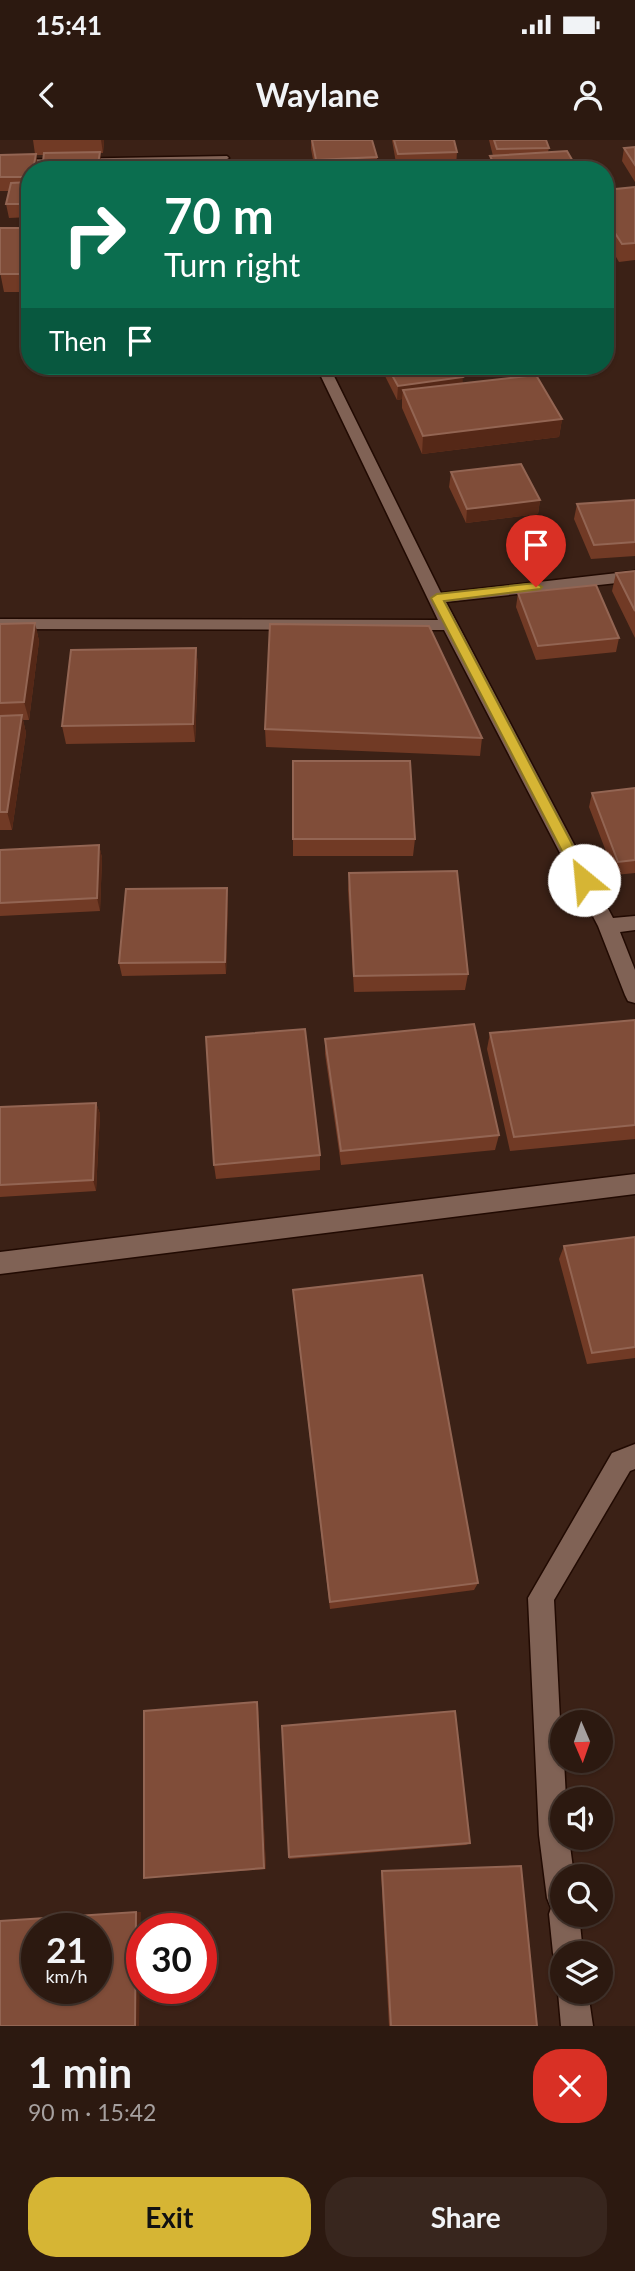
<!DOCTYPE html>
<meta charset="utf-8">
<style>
:root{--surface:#2c1910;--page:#38261e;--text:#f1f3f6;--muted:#a6a09f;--line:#483830;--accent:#d6b534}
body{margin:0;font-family:Lato,sans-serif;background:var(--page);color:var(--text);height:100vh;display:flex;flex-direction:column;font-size:26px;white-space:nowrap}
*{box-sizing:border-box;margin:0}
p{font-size:23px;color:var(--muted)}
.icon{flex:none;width:38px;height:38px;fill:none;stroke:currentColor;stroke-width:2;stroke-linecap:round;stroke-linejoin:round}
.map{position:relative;height:1886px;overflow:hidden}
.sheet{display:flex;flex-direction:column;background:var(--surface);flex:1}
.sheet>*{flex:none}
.hud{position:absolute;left:21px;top:21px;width:593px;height:214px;border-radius:28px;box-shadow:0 2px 5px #0004,0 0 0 2px var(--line);background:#0b6e4f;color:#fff;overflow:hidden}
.needle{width:46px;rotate:178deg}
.tools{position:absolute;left:550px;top:1570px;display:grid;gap:14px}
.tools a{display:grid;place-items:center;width:63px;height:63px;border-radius:50%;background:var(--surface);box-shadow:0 2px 5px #0004,0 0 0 2px var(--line);font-size:35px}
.speed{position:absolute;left:21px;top:1773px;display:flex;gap:14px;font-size:35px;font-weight:700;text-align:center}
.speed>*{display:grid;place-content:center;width:91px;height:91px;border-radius:50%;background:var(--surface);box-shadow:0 2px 5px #0004,0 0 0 2px var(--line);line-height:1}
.speed small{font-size:18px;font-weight:400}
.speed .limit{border:10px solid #d22;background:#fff;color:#111}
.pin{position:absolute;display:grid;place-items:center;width:60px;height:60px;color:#fff;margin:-72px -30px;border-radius:50% 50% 50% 0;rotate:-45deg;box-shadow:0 0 7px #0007}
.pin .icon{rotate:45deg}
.me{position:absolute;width:77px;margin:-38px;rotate:332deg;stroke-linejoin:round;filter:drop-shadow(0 0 5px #0008)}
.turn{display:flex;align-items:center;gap:24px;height:147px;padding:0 28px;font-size:32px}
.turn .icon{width:91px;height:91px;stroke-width:2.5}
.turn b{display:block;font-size:49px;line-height:60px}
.then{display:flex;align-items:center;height:66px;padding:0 28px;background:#0003;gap:14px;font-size:26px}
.round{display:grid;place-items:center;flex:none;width:74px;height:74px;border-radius:28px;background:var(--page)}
.summary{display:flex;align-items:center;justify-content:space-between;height:119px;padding:0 28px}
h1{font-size:42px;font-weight:700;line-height:52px}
.action{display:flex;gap:14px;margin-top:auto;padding:14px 28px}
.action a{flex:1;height:80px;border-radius:28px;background:var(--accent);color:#111;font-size:28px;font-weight:700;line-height:80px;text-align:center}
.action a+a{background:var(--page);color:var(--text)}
.status{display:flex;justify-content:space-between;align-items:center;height:49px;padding:0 35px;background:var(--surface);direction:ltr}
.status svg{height:19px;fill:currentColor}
header{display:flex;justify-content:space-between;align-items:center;height:91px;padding:0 28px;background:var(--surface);font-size:32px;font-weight:700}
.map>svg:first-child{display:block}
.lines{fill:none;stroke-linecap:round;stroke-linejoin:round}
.minor-casing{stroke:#210a02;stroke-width:3}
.minor{fill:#806255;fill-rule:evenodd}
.wall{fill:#713a25}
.shaded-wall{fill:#552817}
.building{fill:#804d39;stroke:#936553;stroke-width:2;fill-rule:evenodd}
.route{fill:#d6b534;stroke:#8b7622;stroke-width:2}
</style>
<div class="status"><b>15:41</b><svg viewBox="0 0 49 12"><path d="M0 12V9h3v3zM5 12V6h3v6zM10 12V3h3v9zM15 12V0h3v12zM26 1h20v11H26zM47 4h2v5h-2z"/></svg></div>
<header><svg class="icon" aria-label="back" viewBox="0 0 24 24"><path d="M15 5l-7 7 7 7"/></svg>Waylane<svg class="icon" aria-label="person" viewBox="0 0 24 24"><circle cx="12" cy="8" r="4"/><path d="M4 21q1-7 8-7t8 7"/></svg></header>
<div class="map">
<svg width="635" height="1886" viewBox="0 0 635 1886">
<rect width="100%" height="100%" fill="#3b2116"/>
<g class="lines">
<defs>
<path id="minor" d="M227,16l2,2 -6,3 -223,5v-6z
M316,226h13l112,227 194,-22v10l-189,21 167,316 22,-2v14l-15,2 15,38v33l-7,-2 -3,-6 -27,-69 -154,-296 -444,-1v-10l438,1z
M635,1034v20l-635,80v-22z
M635,1304v25l-5,2 -76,129 8,160h2l2,39h-4v39h7l5,38h-12v38h17l4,39h-21v13l-5,-2 -4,-11 -4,-39 2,-6 -4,-10 -8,-63 -11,-237 84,-145z
M562,1842v10h26l5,34h-32l-3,-34z"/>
</defs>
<use href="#minor" class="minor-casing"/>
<use href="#minor" class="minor"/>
</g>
<path class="wall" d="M33,0h71l-1,13h-3l1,13 -57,-11h-8l2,12 -8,3v47l-21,1 -3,-14 3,-13h-9v-36l35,-1z
M311,0h61l5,17v7l19,-1 -4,-23h62l3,12 -1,14h-29l2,4h-114l-4,-21z
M489,0h57l3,8 -1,4 30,18h-89l1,-14h3z
M635,7v35l-13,-21 2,-13z
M635,47v73l-16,2 -13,-22v-50z
M30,88v64h-26l-4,-20z
M30,165v32l-3,-13z
M380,226h77l6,18 99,35 -3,18 -137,17 -20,-46v-9l-5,1z
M451,332l89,28 -2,14 -72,9 -17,-36z
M635,360v56l-44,3 -17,-40 3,-15z
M635,431v67l-23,-47 4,-18z
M518,453l101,45 -3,14 -80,8 -20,-53z
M35,483l4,18 -10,79h-6l3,13 -14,97h-12v-206z
M196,508l2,18 -3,76 -129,2 -4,-18z
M265,589l217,9 -2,18 -214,-9z
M635,648v85l-20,2 -26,-68 3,-14z
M293,699h122l-2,17h-120z
M99,705l3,13 -2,53 -100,5v-66z
M349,733l119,101 -3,16 -111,2 -6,-102z
M228,761l-2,73 -104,2 -3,-13z
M635,880v119l-125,12 -23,-102 3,-16z
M325,899l174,96 -4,15 -154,15 -16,-111z
M96,963l4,11 -4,77 -96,6v-90z
M320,1015v15l-104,9 -2,-14z
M635,1097v121l-48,6 -28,-105 5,-13z
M293,1150l185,293 -4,7 -144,19 -36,-307z
M258,1566l8,163 -122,9z
M470,1703l-4,2 -177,14v-2z
M382,1731l155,155h-148l-8,-154z"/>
<path class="shaded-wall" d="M101,0h3l-1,13z
M100,12l1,18h-4z
M36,14l1,16h-4z
M463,237l-1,14 -59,-1 -1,9 -5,1 1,-14z
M562,279l-3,18 -137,17 1,-18z
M540,360l-2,14 -72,9 1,-14z
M35,483l4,18 -10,79 -5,-18z
M196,508l2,18 -3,76 -2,-18z
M22,575l4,18 -14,97 -5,-18z
M99,705l3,13 -2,53 -3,-13z
M227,748l1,13 -2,73 -1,-12z
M96,963l4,11 -4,77 -3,-11z
M257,1562l1,4 8,163 -2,-1z
M136,1772h5l-2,114h-4z"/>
<path class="building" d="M312,0h60l5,17 -61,3z
M394,0h60l3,12 -59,2z
M494,0h52l3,8 -52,1z
M635,7v18l-11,-17z
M567,11l11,19h-81l-7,-14z
M100,12l-3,18h-55l2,-17z
M36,14l-3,16h-3v7h-30v-22z
M424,20l5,10h-70l-2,-4z
M220,21l1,9h-60v-7z
M30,42v22h-24l5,-21z
M635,47v56l-13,1 -16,-25v-29z
M0,88h30v46h-30z
M30,165v19h-3z
M387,226h70l6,11 -65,9z
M536,235l26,44 -139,17 -20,-46z
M521,324l19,36 -73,9 -16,-37z
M635,360v42l-41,3 -17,-41z
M635,431v40l-19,-38z
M596,445l23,53 -81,8 -20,-53z
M35,483l-11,79 -24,1v-79z
M270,484l159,2 53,112 -217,-9z
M196,508l-3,76 -131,2 9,-76z
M22,575l-15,97h-7v-96z
M293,621h117l5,78h-122z
M635,648v72l-17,2 -26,-69z
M99,705l-2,53 -97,5v-53z
M457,731l11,103 -114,2 -5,-103z
M227,748l-2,74 -106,1 7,-74z
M635,880v105l-121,12 -24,-104z
M474,884l25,111 -158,16 -16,-112z
M305,889l15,126 -106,10 -8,-128z
M96,963l-3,77 -93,5v-78z
M635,1097v110l-43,6 -28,-107z
M422,1135l56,308 -148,19 -37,-312z
M257,1562l7,166 -120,10v-167z
M455,1571l15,132 -181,14 -7,-131z
M521,1726l16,160h-146l-9,-155z
M136,1772l-1,114h-135v-105zM37,1788h59v60h-59z"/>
<path class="route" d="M536,443l6,4 -2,2 -96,12 147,279 -7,5 -7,-5 -146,-282 6,-4z"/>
</svg>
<div class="tools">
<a><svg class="needle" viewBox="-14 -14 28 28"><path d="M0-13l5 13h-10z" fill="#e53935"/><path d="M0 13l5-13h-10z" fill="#a6a09f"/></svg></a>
<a><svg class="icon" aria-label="sound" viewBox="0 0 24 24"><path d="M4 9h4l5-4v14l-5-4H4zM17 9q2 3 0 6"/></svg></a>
<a><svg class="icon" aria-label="search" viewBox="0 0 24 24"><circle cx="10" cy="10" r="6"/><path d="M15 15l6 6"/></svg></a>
<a><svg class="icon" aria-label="layers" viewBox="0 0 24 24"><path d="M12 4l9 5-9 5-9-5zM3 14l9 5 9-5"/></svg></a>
</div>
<div class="speed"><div>21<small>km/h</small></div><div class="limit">30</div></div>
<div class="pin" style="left:536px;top:447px;background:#d93025"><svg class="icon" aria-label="arrive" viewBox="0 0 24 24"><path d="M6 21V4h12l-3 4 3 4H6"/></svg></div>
<svg class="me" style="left:584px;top:740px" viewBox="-20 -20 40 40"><circle r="19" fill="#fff"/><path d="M0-13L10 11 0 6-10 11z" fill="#d6b534"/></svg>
<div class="hud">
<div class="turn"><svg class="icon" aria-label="right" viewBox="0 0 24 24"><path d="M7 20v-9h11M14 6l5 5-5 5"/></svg><div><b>70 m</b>Turn right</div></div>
<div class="then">Then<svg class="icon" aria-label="arrive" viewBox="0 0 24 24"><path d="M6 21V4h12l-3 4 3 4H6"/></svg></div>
</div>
</div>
<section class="sheet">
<div class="summary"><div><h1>1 min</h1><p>90 m · 15:42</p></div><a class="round" style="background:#d93025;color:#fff"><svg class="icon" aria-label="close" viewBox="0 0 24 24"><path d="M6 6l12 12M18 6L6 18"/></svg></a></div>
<div class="action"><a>Exit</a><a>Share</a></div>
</section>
